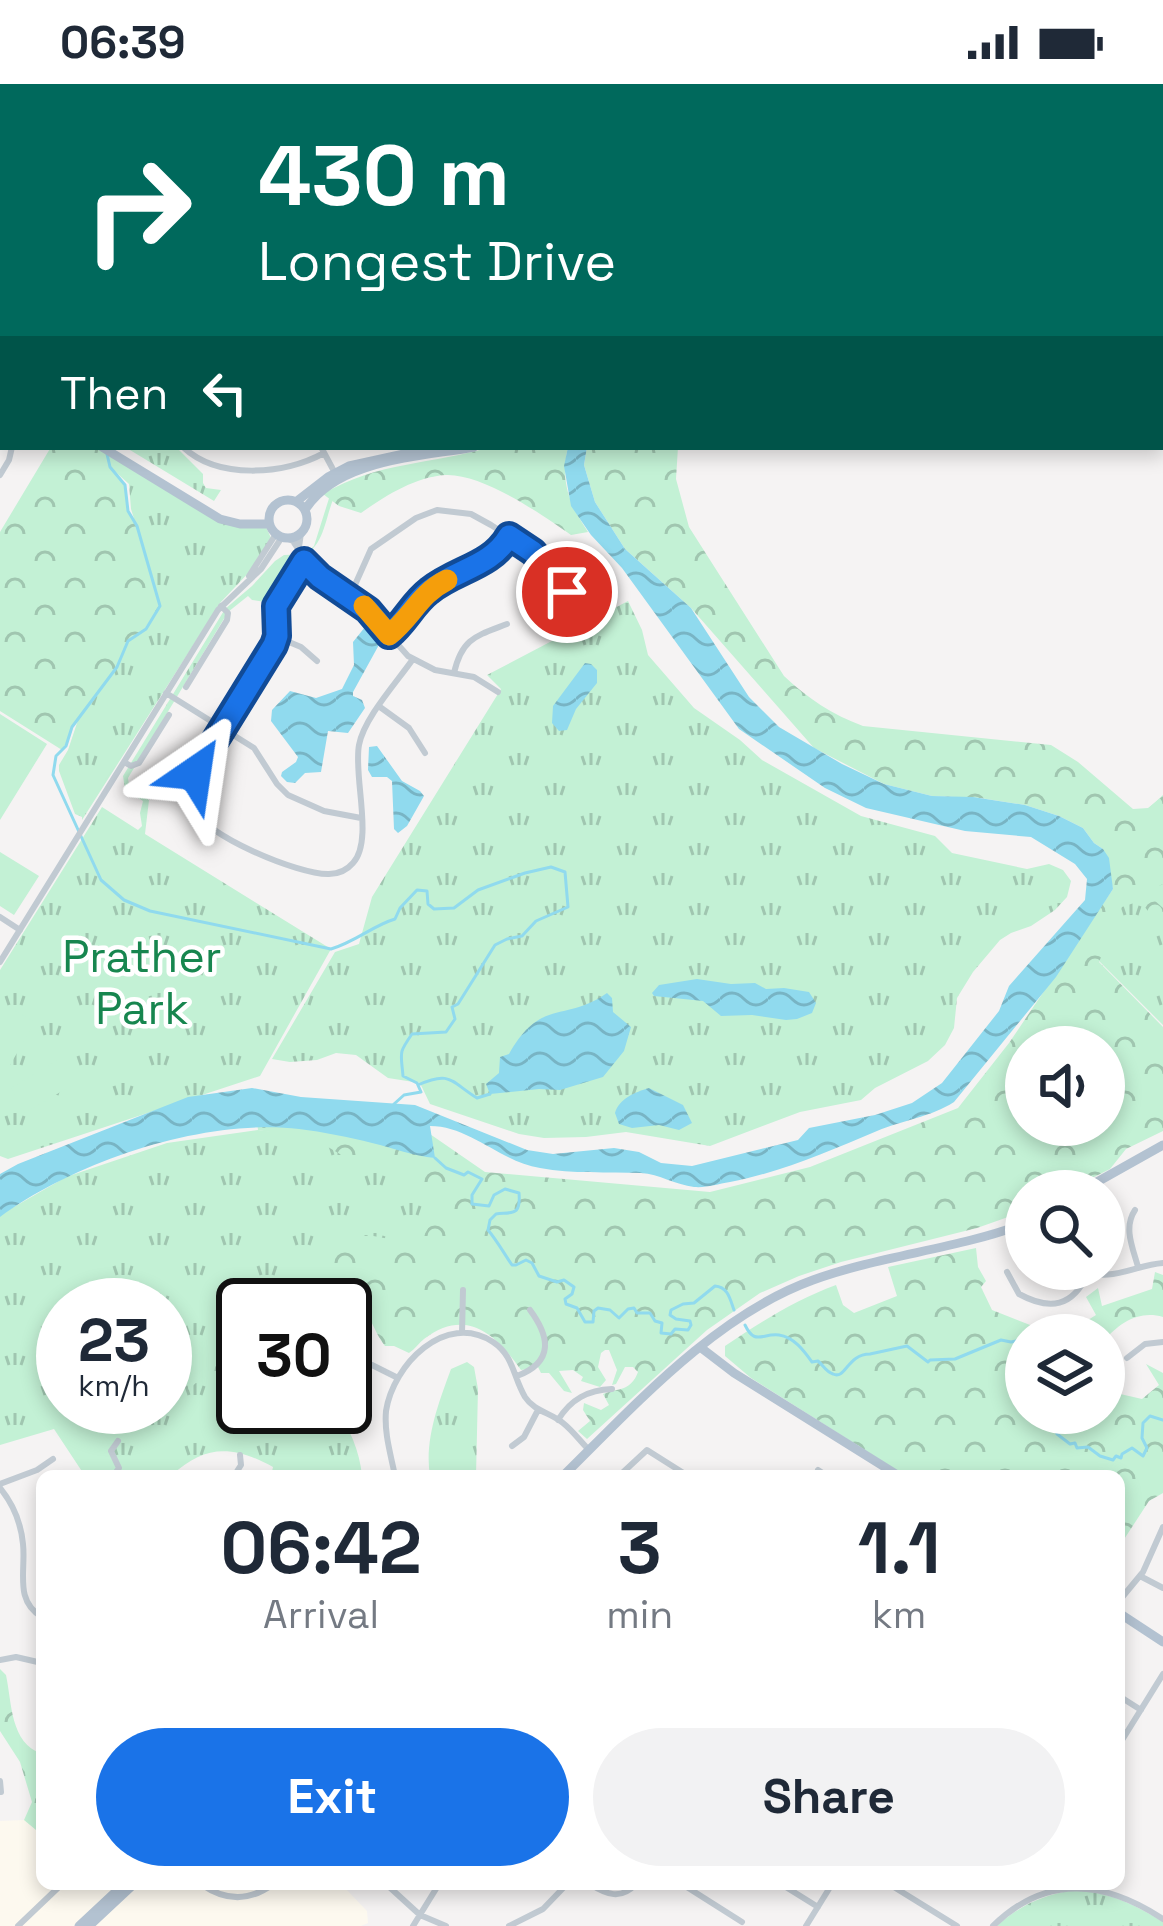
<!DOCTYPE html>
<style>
:root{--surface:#fff;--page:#f2f2f3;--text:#1f2937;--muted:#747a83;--accent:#1a73e8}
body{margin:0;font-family:"Space Grotesk",sans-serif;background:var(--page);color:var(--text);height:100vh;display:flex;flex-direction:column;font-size:45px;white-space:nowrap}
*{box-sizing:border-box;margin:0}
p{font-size:39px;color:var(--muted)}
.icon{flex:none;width:66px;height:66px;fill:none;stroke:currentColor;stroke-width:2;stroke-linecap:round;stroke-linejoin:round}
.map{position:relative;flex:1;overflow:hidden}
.side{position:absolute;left:36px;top:1386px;width:1089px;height:420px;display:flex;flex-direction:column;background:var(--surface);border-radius:18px;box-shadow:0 6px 18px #0003}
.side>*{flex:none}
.top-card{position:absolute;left:0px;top:0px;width:1164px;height:366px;box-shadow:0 6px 18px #0003;background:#00695c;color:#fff;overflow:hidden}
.controls{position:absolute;left:1005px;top:942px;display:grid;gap:24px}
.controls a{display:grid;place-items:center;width:120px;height:120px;border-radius:50%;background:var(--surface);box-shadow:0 6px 18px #0003;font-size:60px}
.speed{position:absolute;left:36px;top:1194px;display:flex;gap:24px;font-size:60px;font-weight:700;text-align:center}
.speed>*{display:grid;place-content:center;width:156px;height:156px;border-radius:50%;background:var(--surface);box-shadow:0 6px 18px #0003;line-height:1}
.speed small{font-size:30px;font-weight:400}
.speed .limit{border:6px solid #111;border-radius:18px;background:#fff;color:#111}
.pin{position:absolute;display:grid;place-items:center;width:102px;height:102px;color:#fff;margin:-51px;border:6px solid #fff;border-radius:50%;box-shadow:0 3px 12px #0007}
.me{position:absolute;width:132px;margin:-66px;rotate:32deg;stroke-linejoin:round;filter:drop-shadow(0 0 9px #0008)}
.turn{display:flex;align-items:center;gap:42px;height:252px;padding:0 60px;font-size:54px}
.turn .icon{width:156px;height:156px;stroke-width:2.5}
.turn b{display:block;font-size:84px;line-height:102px}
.then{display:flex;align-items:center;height:114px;padding:0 60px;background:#0003;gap:24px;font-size:45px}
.eta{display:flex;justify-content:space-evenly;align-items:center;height:204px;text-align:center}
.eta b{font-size:72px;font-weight:800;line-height:84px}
.action{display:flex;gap:24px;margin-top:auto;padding:24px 60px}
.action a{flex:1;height:138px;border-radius:72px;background:var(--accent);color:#fff;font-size:48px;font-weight:800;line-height:138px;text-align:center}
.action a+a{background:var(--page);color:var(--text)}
.status{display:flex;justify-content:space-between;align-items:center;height:84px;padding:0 60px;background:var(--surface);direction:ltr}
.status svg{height:33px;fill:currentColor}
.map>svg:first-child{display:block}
.commercial{fill:#fdf9ef}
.grass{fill:url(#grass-tufts);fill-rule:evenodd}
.forest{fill:url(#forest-crowns);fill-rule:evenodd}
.pitch{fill:#c3f1d5}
.water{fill:url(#water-waves)}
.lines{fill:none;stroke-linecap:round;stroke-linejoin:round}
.stream{stroke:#90daee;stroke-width:3}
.minor{stroke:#c1cad2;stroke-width:6}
.major{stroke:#b3c2d1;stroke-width:9}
.route-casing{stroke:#114b97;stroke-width:30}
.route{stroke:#1a73e8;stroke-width:21}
.slow{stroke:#f59e0b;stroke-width:21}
.labels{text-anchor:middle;stroke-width:9;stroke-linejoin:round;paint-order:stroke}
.park-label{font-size:45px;fill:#17864f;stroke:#fff}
</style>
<div class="status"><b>06:39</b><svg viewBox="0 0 49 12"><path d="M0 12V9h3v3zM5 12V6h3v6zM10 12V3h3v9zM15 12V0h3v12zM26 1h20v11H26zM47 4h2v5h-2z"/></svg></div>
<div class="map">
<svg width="1163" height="1842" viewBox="0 0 1163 1842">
<defs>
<pattern id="grass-tufts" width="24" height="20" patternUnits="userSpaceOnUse" patternTransform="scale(3)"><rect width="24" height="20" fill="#c3f1d5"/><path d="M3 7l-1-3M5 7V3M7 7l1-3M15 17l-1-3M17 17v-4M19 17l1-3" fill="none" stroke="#a0c6b0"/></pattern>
<pattern id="forest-crowns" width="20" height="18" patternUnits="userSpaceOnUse" patternTransform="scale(3)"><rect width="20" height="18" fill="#c3f1d5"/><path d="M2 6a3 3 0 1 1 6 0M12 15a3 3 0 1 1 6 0" fill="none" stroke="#a0c6b0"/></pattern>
<pattern id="water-waves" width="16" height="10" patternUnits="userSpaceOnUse" patternTransform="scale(3)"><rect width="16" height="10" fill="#90daee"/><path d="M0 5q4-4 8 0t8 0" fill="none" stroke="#78b4c4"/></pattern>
</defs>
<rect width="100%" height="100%" fill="#f5f3f3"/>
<path class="commercial" d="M42,1677v123h80l-45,42h-77v-105l24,-1 12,-24z
M138,1800h203l26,27 1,12 -7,3h-268z"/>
<path class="grass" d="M125,363h51l27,27v9l3,5 15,2 -7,11z
M107,369l111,66 48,8 5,11 -18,30 -33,35 -138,217v-3l-7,-3 -16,-43v-6l9,-15 11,-33 14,-16 24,-34 11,-26 15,-10 13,-16 3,-16 -28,-90 -2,-25 -19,-17z
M497,379l-163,34c-10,24 -10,56 -40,62l1,6 -23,38 -20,-3 -4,-4 -20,16 -100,166 1,8 20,14 -4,34 186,115 -71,127 -252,83 -8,-3v-186l102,-163 36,23 4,-4 -2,-13 3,-12 -18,-12 -2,-13 102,-167 27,-23 23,-25 9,-6 21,-1 9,-8 17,-54z
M628,517l14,29 6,25 46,53 46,32 22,20 99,56 74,20 17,17 75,16 22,-5 14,6 8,11 -4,16 -12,13 -24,16 -20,7 -11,7 -27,32 -16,26 -3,30 -9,17 -17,16 -53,27 -14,12 -61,12 -90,34 -84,-14 -40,5 -42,1 -25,-4 -89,-30 -10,-21 -32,-5 -32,-23 -20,-2 -19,7 -27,2 -18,-3 63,-107 24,-8 13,-47 129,-208 -14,-14z
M1163,711v230l-73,-73 50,-136z
M258,1046l67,8 73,19 66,60 -25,39 -136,49h-60v102h93c13,21 24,44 26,69h-91l2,-9c-40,-22 -68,-23 -102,9h-86l-31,-47 -54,16v-230l66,-38 101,-34zM63,1221h102v102h-102z
M467,1278l7,5 4,22 -2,87h-46c-6,-36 9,-74 21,-107z
M1074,1806c35,2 60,14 89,32v4h-166c23,-21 46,-31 77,-36z"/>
<path class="forest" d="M51,363h47l9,6 3,14 14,16 4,28 9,15 23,80 -17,25 -15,10 -11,26 -45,61 -3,10 -7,12 -62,-39v-179z
M490,363h78c-8,35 1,56 20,85l-17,3c-30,-21 -89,-62 -126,-60 -30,2 -60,21 -84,38l-22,-7 -16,-12c56,-33 108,-29 167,-47z
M587,363h91l-2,32 13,48 95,149c23,22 49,39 79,50l188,19 27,17 55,47 15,-1 15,-12v88l-18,8 18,16v16l-3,2 -20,-25 -18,6 -23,55 64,65v104l-37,18 -16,20 -44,22h-40l-1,20 -48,17 -136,34 -42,14 -39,17 -53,37 -120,109 -9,-8 12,-10 -7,-11 1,-7 17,7 8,-5 -6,-11c16,-6 28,-3 35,-22l-5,-5h-8l-9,17 -4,1 5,-15 -8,-20h-4l-4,3 -3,14 8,13 -6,7 -19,-6 2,-4 -10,-7 -14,1 13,22 -8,-2 -15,-18h-8l-3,-6 -17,3c-25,-36 -55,-63 -97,-31 -5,4 -9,10 -15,14l-15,-7h-9c-11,-14 -14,-30 -26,-44l-14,14v-11h-65c8,-5 18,-10 25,-17 15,-16 21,-46 45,-52 19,-5 50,8 69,8l11,-19 18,-1 3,-11 -9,-10 -67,-48 -18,9 -41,-24 -58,-10 -1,-9 170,11 58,40 225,20 100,-25 148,-59 51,-65 104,-154 -10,-40 -9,-6 -11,-15 -24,-12 -34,-11 -45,-7 -48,-2 -48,-12 -70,-36 -123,-140 -66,-59 -30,-47 -11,-37zM1026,963h78v78h-78z
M976,1164l2,19 8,14 -5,6 11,23 51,20h29l24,-15 -10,-18 12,-9 4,18 50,-17 3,-17 8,3v42c-24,-7 -44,6 -59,24v-6h-78v78h78v-29l12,9 26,6 17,-14 -13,-21 17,9v120l-14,8 -30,46v-71h-213l-155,-98 -26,-22v-10c36,-24 70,-46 111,-61l7,20 11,8 43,-17 -9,-29z
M243,1253v66l-38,-28 -17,15 5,-21 21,-8 6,-14 13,-1z
M0,1585l6,6c6,28 4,68 36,79v81l-18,-15 8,-18 -12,-40 -20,-31z"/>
<path class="pitch" d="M0,630l47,30 -47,76z
M0,768l39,24 -25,39 -14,-9z
M7,922l28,16 -29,50 -6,-3v-52z
M59,975l15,25 -49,29 -14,-25z"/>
<path class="water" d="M568,363h19l-3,18 11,37 30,47 66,59 58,89 30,30 63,37 42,20 48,12 41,1 52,8 34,11 24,12 11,15 9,6 6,9 4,31 -57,88 -102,125c-23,15 -51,18 -77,29 -48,20 -95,41 -147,51 -13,2 -23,6 -36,5 -18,-2 -35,-13 -53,-14 -34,-1 -68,1 -101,-5 -39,-6 -70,-42 -110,-42l5,32c-22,-2 -41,-10 -63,-15 -23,-6 -49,-11 -73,-14 -95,-11 -223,32 -299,88v-43l18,-10 170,-67 64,-9 49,9 114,8 112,45 26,4 61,-6 25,4 22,11 31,3 106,-26 11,-12 66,-13 37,-12 30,-20 57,-72 10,-25 76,-86 2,-21 -12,-15 -44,-27 -66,-6 -99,-23 -41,-20 -86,-59 -117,-161 -31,-33 -20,-29 -7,-40z
M365,543l5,2 10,14 -27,49v4l9,4 3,8 -17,25 -20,-2 -7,41 -16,1 -10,10 -8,-1 -6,-6 1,-4 14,-10 2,-5 -27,-36 1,-11 18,-19 26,7 26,-9 12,-24 -1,-23z
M585,579l6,1 6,6v13l-21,26 -9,21 -8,1 -7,-8 1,-17z
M377,662l25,35 18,10 4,5 -17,30 -9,7 -4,-4 -2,-48 -5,-4h-15l-4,-7 1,-23z
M697,895l34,5 24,-1 11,6 18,-1 25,4 7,11 -4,10 -15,6 -11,1 -34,-5 -31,1 -18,-15 -49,-5 -2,-3 7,-8z
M607,909l5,5 1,14 18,15 -7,24 -21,26 -43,13 -21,-1 -49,5 -4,-10 13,-11 1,-16 9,-3c32,-57 56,-31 98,-61z
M649,1004l34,17 9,18 -13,7 -20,-5 -27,3 -13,-4 -4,-11c4,-14 20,-21 34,-25z"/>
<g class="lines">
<path class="stream" d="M15,3l2,-3
M107,370l3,13 15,18 3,26 9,15 23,80 -14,23 -18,12 -11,26 -45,60 -6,19 -10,10 -3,19 48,105 23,20 26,11 181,38c24,-7 43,-24 64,-30l5,-11 17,-18 10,1 1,13 6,5 20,-1 24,-18 47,-17 26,-6 14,5 3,35 -32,14 -14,15 -15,3 -12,6 -37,59 -6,3 3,12 -9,13 -34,2c-14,20 -11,18 -9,42l14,7 4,9 -17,3 -10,9
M418,1001c33,-15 33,-3 59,13l13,-4
M435,1074l11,10 18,7 4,-3 14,7 -10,16v9l17,2 5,-11 11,-6 14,4c2,23 -6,19 -23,21l-6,6 -2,10c10,12 15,22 24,35h4l10,-5 6,3 7,13 18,6 7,-2 10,7 -2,7 -7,5 1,5 11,4 8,14h8l1,-11 4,-3 12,2 9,8 9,-9 6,-1 3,5h13l5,8 7,2 -1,10 10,1 4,-5 13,1 3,-5 -1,-4 -14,-2 -6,-4 1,-5 12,-6 11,-1 21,-17c13,1 15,13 19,24
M745,1241c10,21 17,8 34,10 15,2 25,16 33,27l6,-1c5,4 8,11 15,13 13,6 14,-20 37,-20l37,-8 21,16 2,-2 25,-1 46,-19 10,2 15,-3
M1064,1329l-3,10 -6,4 2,7 13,10 5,-1 2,5 11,-1 12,9 13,4 3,-4 5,2 1,-4 10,-6 11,8 4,-8 -5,-10 1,-15 7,-7 13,4"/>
<path class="minor" d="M237,0l2,3
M458,0l2,3
M689,0l4,3
M83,3l2,-3
M150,3l4,-3
M203,3l3,-3
M619,3v-3
M933,3l3,-3
M955,3l1,-3
M965,3l1,-3
M0,113l3,13
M0,223l3,-1
M0,343l3,3
M183,363c35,33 101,28 141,6
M321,363l15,28
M0,391l9,-15 3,-13
M286,454l7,3 19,29 50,34 46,52 27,14 39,7 24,15
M299,463l2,-14
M305,477l-29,45 1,30 -3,9 -83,134c-2,10 -4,18 0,27 11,29 108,69 138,68 9,0 18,-4 24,-11 21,-23 0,-87 6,-118 5,-27 38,-63 54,-86
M249,492l27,-42
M350,512l21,-47 45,-31 21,-8 34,4 20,11 43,27 33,40
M390,550c16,-13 23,-31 39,-44 28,-22 61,-21 81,-54
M277,553l24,10 16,14
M454,589c8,-35 22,-37 53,-49
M186,603l41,-67 1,-7 -7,-7
M166,609l88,55 23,36 11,11 36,16 37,7
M380,623l29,21 16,25
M124,678l7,4 8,-3 30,-48
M0,833l20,13
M0,878l218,-352 43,-41 21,-32
M1135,1126c-12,18 -2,38 3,57
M1081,1185c27,15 54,-4 82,-6
M1007,1188l12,22c31,17 54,13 69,-21
M462,1249l1,-43
M1127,1274l18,-14 18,-2
M345,1275l27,6 26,13
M517,1292c37,-14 33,-39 13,-66
M558,1336c13,-21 30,-30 54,-31
M512,1362l12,-9 14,-27
M818,1386l9,6
M113,1392l6,-8 -8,-17 7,-10
M234,1392l7,-11 -1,-10
M395,1392c-4,-21 -11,-42 -9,-65 7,-46 59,-100 107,-69 21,14 20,35 32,55 9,14 26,16 38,26 10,8 17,18 26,27
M619,1392l28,-26 38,24 -1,2
M0,1400l37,-14 16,-11
M0,1404c13,16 21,35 23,56 3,27 -9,57 19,73
M1140,1492l23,12
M1119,1517l24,-29 20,-45
M0,1576l16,-3 26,6
M1119,1612l22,14
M1119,1661l44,-71
M0,1697l1,11
M1119,1746l3,24 -3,22
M201,1800c24,17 48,18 72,0
M386,1800l34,31 26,11
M468,1800l4,2
M590,1800c17,11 31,16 46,0
M682,1800l60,38
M781,1800l37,23
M889,1800l68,42
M18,1842l44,-42
M413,1842l26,-42
M509,1842l34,-17 24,-25
M806,1842l26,-42
M993,1842c53,-52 111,-46 170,-7"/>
<path class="major" d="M1161,27h2
M0,300l3,2
M102,363l118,72 20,5h29
M269 435a19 19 0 1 1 38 0a19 19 0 1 1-38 0Z
M297,417l31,-24 21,-11 87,-19
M305,426c32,-51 115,-53 169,-63
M1081,1107l82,-46
M700,1263l34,26 165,103
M563,1392c73,-72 153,-161 250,-196 69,-25 145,-31 213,-57
M1119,1529l44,29
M79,1842l45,-42
M89,1842l45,-42"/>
</g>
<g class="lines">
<defs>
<path id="route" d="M195,689l79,-128 3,-9 -1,-30 28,-45 16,16 48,33 21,25c16,-13 24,-32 40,-44 27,-22 62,-24 80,-55l24,16 34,40"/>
</defs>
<use href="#route" class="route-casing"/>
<use href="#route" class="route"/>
<path class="slow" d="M364,522l25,29c23,-18 30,-41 58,-55"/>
</g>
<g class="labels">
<g class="park-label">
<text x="142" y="888">Prather<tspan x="142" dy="52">Park</tspan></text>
</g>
</g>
</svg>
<div class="controls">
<a><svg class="icon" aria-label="sound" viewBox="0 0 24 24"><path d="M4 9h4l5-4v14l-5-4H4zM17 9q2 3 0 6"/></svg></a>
<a><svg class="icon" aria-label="search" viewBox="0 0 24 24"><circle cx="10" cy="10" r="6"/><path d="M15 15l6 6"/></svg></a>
<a><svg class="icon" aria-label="layers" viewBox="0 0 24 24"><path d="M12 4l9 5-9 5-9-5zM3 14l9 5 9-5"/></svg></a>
</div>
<div class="speed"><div>23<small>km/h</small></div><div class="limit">30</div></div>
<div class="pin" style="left:567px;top:508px;background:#d93025"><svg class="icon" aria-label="arrive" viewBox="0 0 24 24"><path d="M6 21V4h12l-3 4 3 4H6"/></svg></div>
<svg class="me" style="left:195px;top:689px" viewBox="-20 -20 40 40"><path d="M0-17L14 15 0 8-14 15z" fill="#1a73e8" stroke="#fff" stroke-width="4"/></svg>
<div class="top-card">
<div class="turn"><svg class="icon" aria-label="right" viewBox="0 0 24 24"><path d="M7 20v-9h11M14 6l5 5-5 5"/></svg><div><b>430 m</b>Longest Drive</div></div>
<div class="then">Then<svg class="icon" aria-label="left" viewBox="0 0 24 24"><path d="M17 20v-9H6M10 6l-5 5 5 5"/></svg></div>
</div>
<section class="side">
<div class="eta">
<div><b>06:42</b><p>Arrival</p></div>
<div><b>3</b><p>min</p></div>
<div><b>1.1</b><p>km</p></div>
</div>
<div class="action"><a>Exit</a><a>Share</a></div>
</section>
</div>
